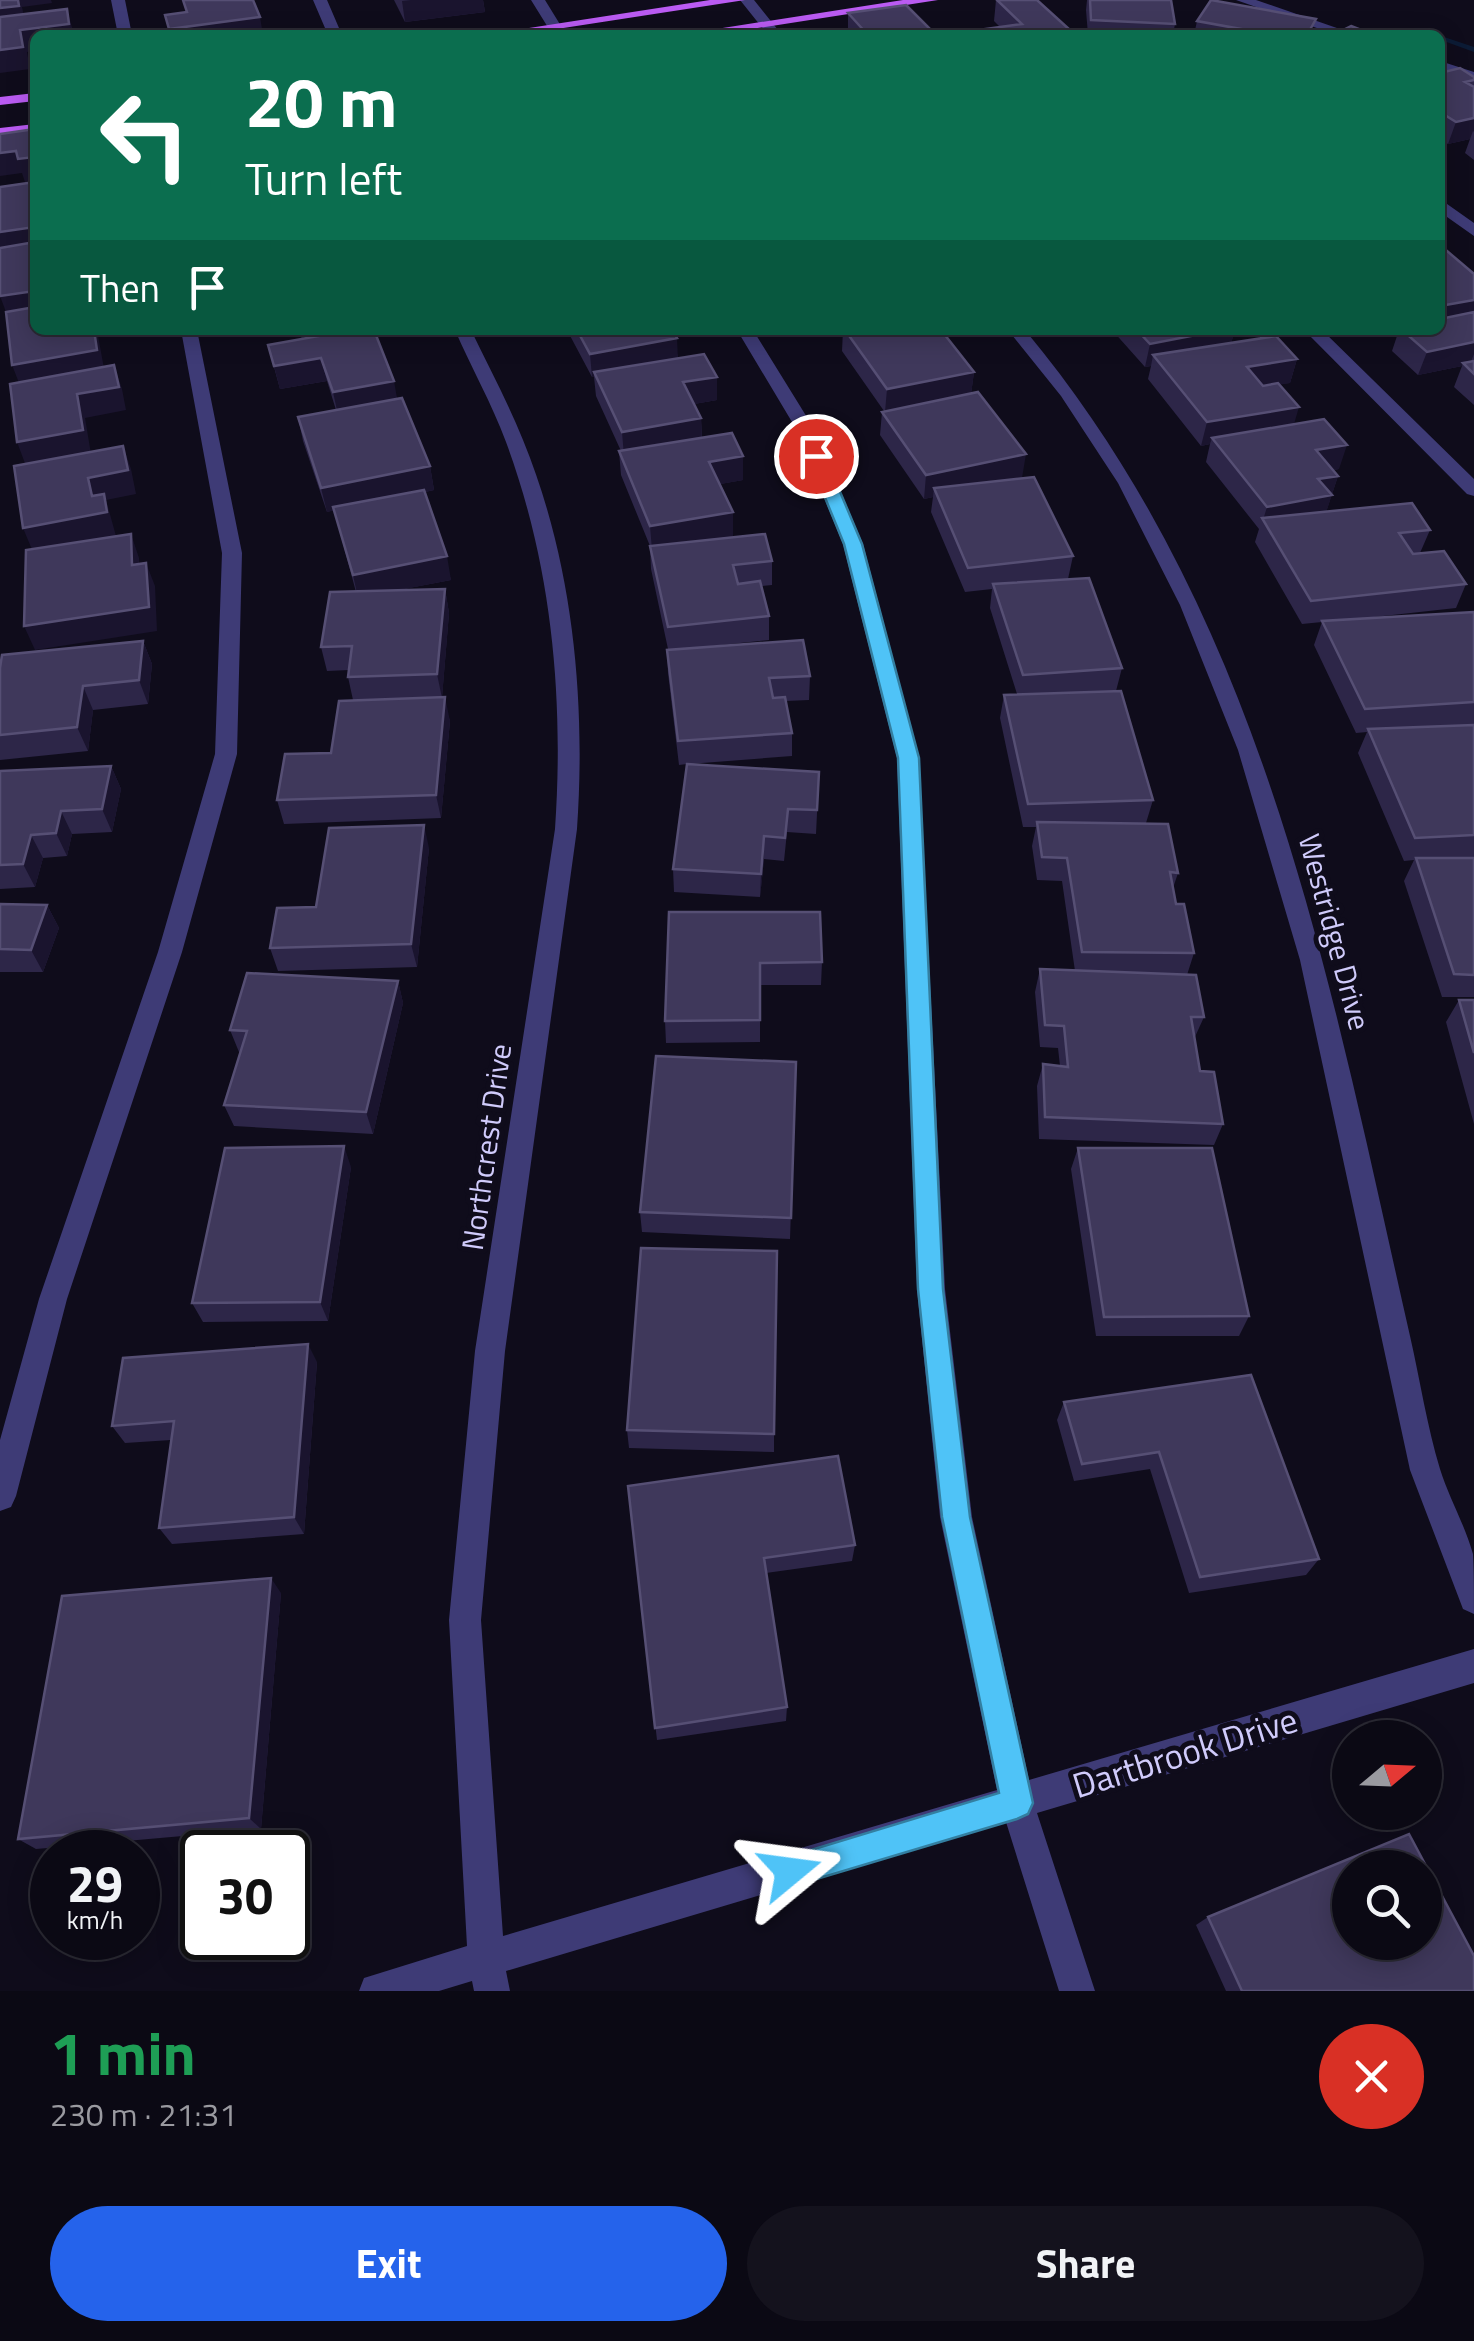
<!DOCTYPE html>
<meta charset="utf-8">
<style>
:root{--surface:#0b0914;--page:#14121d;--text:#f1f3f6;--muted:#9a9aa0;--line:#2b2a34;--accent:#2563eb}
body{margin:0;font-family:"Titillium Web",sans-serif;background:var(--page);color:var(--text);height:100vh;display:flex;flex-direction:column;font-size:38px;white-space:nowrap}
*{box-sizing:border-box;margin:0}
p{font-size:32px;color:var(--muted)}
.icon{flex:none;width:55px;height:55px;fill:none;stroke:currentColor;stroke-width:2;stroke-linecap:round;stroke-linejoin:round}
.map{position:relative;height:1991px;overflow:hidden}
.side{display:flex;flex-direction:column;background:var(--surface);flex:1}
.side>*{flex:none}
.banner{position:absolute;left:30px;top:30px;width:1415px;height:305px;border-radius:15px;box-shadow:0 5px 25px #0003,0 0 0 2px var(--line);background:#0b6e4f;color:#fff;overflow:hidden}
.needle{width:65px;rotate:71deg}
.fabs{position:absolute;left:1332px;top:1720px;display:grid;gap:20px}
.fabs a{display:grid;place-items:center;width:110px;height:110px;border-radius:50%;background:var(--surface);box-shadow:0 5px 25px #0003,0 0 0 2px var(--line);font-size:50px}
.speed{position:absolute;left:30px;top:1830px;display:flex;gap:20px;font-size:50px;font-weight:700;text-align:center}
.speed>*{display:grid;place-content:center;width:130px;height:130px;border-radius:50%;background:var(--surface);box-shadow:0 5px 25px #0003,0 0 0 2px var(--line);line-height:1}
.speed small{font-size:25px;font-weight:400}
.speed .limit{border:5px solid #111;border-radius:15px;background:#fff;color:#111}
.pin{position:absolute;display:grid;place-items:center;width:85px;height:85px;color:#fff;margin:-42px;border:5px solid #fff;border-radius:50%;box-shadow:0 2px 10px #0007}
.me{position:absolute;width:110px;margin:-55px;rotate:74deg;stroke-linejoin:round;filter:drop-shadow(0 0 8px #0008)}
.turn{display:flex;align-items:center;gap:35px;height:210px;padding:0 50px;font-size:45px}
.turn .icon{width:130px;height:130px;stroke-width:2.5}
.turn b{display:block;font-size:70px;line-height:85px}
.then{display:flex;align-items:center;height:95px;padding:0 50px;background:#0003;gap:20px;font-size:38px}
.round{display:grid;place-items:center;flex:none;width:105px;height:105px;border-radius:52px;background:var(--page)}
.headline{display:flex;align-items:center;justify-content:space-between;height:170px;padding:0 50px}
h1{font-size:60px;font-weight:700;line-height:75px;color:#1e9e55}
.cta{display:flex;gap:20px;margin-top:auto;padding:20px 50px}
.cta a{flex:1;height:115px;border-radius:60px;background:var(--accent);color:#fff;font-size:40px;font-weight:700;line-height:115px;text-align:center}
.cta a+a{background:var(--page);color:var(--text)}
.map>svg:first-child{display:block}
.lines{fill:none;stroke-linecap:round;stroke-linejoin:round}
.stream{fill:#0c1b35;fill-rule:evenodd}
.minor{fill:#3e3b76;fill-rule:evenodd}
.major{fill:#ba5bf2;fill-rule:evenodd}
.wall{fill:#2d2648}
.shaded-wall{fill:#1a142e}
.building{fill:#3f385b;stroke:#564f74;stroke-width:2.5;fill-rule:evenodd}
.route{fill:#4fc3f7;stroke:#337fa1;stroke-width:2.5}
.labels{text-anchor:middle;stroke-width:10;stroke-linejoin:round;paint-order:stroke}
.street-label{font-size:30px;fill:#d0cbfb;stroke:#0f0c1b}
.near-street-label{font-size:35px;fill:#d0cbfb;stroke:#0f0c1b}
</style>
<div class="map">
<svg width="1474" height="1991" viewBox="0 0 1474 1991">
<rect width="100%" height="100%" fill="#0f0c1b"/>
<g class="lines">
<path class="stream" d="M1441,36l33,11v5l-33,-12z"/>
<path class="minor" d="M111,0h14l7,35h-14z
M313,0h14l15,35h-14z
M531,0h14l16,26 -2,3h-10z
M740,0h14l28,35h-14z
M1236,0h20l101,35h-20z
M1440,61l34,11v9l-34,-11z
M1440,199l34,24v13l-34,-24z
M181,330h16l45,223 -5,201 -55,198 -115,347 -51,197 -5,11 -11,4v-71l39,-141 119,-347 57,-198 7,-201z
M455,330h16c18,37 37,73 52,110 50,122 63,259 54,389l-72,522 -24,269 22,316 494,-146 -57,-273 -23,-228 -20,-531 -54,-214 -48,-117 -58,-97h16l60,97 50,117 56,214 26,531 27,228 57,263 445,-131v34l-437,130 58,178h-36l-53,-169 -500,149 4,20h-36l-2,-10 -33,10h-80l5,-13 103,-32 -18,-326 26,-269 80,-522c9,-131 -3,-263 -49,-387 -14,-38 -35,-75 -51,-112z
M1008,330h17c241,290 304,650 385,1006 10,44 17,90 30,133 9,29 25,56 33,85 1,18 1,41 1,60l-11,-5 -53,-139 -110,-510 -62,-210 -58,-145 -62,-122 -57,-87z
M1304,330h18l152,149v17l-7,-2z"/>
<path class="major" d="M710,0h35l-227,35h-35z
M903,0h35l-225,35h-35z
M35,93v8l-35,4v-8z
M35,124v8l-35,4v-8z"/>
</g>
<path class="wall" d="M394,0h89l2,12 -80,10z
M996,0l75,31v4h-93l1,-5 21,-3 -6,-6z
M1087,0h84l4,24 -2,11h-85l-2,-25z
M848,13l88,22h-88z
M1197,21l115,14h-118z
M1440,73l34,4v83l-9,-7 5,-14 -22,5 -8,-5z
M1474,274v131l-20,-18 8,-21 -44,9 -26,-24 7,-21h41z
M299,330h75l23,69 33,67 4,24 -9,2 26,88 -53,10 47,-1 4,24 -7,84 8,24 -9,97 -157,6 -7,-24 54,-47 22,-53 -5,-23 1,-7 -22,1 -6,-24 35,-55 -22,-82 -7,2 -24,-71 -5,-24 38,-7 -9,-29 -47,8 -12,-44 34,-6z
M567,330h105l6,28 39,19v23l-23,4 7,14 1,20 41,18v24l-23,4 13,28v24l-24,4 63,21v24l-10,1 7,30v24l-67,7 108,29 -1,24 -23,1 6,32v23l-103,8 130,8 -3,62 -29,-2 -3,29 -20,-2 -4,38 -86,-5 -1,-23 14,-105 -8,1 -11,-92 -1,-23 1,-1 -17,-80 -1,-23 -29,-71 -2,-24h2l-25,-55 -2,-19h-2z
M843,330h98l33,42 -3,22 51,84 -9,2 60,76 -5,23 54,89 -6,23 37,109 -7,23 32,50 -5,15 3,16 18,49 -7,22 17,42 -10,22 6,32 23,53 -9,21 -175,-6 -2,-53 6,-22 17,2 -2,-18 -18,-1 -5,-55 5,-23 35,2 -13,-90 -25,-1 -5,-34 4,-19h-13l-23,-109 4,-23 13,-1 -27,-86 2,-19 -27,3 -34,-80 2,-15 -9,2 -44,-64 2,-23 2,-1 -42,-60z
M1112,330h123l-4,13 66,16 -7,24 -11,1 15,40 45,45 -6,1 5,6 -12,36 104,18 -10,23 46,31 -10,24 -109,12 127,-8v385h-32l-38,-116 10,-21 -10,1 -46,-108 9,-21 -11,1 -42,-88 8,-23 -20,2 -47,-82 4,-13 -53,-67 4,-18 -9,2 -53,-67 3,-13 -6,1z
M143,641l9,23 -4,40 -55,6 -5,41 -88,9v-92z
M111,766l10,23 -9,43 -40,2 -5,22 -24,2 -8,29 -35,2v-118z
M429,848l-12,119 -139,4 -8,-23 46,-41z
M0,904l47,1 12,23 -16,44h-43z
M669,912l153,50 -1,23h-61v57l-94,1 -1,-22z
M398,981l5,22 -30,131 -139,-8 -10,-21 16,-53h-1l-9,-22z
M1459,1000h15v124l-28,-102z
M796,1062l-6,177 -148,-7 -2,-20z
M1078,1148l171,168 -10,20h-143l-25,-167z
M351,1167l-23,154 -125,1 -11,-19z
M317,1362l-13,172 -132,10 -13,-16 12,-88 -46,3 -13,-17z
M1251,1375l68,184 -13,16 -117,18 -39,-124 -76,12 -17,-61 7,-18z
M627,1430l147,4v18l-145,-4z
M628,1486l227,59 -3,16 -86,12 21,134 -1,14 -129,19z
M281,1593l-20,236 -225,20 -18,-10z
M1208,1917l266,74h-248l-30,-66z"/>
<path class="shaded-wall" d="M18,0h33l1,3 -30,4 4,20 -26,3v-22z
M411,0h72l2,12 -80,10 -3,-21z
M67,9l7,26h-39v16l-8,1 3,17 -30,4v-23l20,-20z
M260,17l3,18h-93l-1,-6z
M1071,31v4h-29z
M1474,118v14l-1,-1 -3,8 -22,5 8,-22z
M16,151l19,6v23l-10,2 -3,-9 -22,3v-23z
M35,227v24l-35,5v-24z
M35,291v24l-26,5 -9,-24z
M1474,300v21l-34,7v-22z
M94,330h3l8,44 -84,14 -9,-23z
M301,330h72l-69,15z
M1222,330h13l-6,21 -76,4 -2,11 -6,1 5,-23z
M677,338l1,23 -84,11v5h-2l-2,-23z
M1474,342v12l-4,10 -7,-1 -1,3 -44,9 9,-23z
M321,358l6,23 -47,8 -6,-23z
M1297,359l-7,24 -49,8 6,-24z
M114,365l8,24 4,21 -41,8 6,36 -65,12 -9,-24z
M974,372l-3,23 -86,17 2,-23z
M717,377v23l-34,6v-24z
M394,381l4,23 -60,11 -5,-23z
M1299,407l-7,24 -80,7 -2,6 -9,2 6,-24z
M701,418l1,24 -78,14 -2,-24z
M1347,445l-8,24 -31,5 8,-24z
M123,446l8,23 5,25 -30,6 10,36 -83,16 -10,-24 65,-50z
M1026,454l-4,24 -85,18 -3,-8 -1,9 -9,2 2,-24z
M743,456v24l-33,6 -1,-24z
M430,466l4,24 -107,22 -6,-24z
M1338,476l-14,43 -61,1 4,-13 51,-28z
M733,512v24l-81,14 -2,-24z
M131,534l8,24 2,30 -9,-23z
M447,556l4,24 -93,18 -5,-23z
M146,563l9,23 2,45 -122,19 -11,-24z
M445,589l4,24 -7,85 -5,-24z
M143,641l9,23 -4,40 -9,-24z
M83,686l10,24 -5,41 -11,-24z
M445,697l5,24 -9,97 -5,-23z
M111,766l10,23 -9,43 -10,-23z
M61,811l11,23 -5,22 -11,-23z
M424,825l5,23 -12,119 -6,-23z
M31,835l12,23 -8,29 -12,-23z
M764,836v23l-4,38 1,-23z
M47,905l12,23 -16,44 -12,-22z
M398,981l5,22 -30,131 -7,-22z
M344,1146l7,21 -23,154 -8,-19z
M308,1344l9,18 -13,172 -10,-17z
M271,1578l10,15 -20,236 -12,-11z"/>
<path class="building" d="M0,0h18l1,6 -19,2z
M183,0h70l7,17 -91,12 -4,-14 22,-3z
M997,0h40l34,31 -29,4h-58l-5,-5 43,-6z
M1090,0h81l4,24 -84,-4z
M1211,0l105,19 -9,16h-33l-77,-14z
M906,5l30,30h-68l-20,-22z
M67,9l2,15 -49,6 3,17 -23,3v-33z
M1351,26l23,9h-41z
M1460,68l14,9v3l-9,2 9,5v31l-18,4 -16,-10v-39z
M35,129v28l-17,2 -2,-8 -16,2v-19z
M35,182v45l-35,5v-45z
M35,242v49l-35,5v-48z
M1440,245l34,29v26l-34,6z
M35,307v23h59l3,20 -85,15 -6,-53z
M1474,312v30l-47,10 -25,-22h38v-11z
M352,330h22l20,51 -61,11 -12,-34 -47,8 -6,-21z
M577,330h95l5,8 -87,16z
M845,330h96l33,42 -87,17z
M1137,330h85l-72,14z
M1276,336l21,23 -50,8 16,19 15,-3 21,24 -92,15 -54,-67z
M704,354l13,23 -34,5 18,36 -79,14 -28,-60z
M1474,361v13l-11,-11z
M114,365l5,22 -42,7 6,36 -66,12 -7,-58z
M978,392l48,62 -100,21 -44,-63z
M402,398l28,68 -109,22 -23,-71z
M1324,419l23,26 -31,5 22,26 -20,3 14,16 -65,12 -55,-69z
M732,433l11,23 -34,6 24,50 -83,14 -31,-75z
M123,446l5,24 -40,8 4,18 12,-2 3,18 -84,16 -9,-62z
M1034,477l39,79 -105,12 -34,-80z
M424,490l23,66 -94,19 -20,-68z
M1412,503l18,27 -31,3 14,21 31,-3 22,33 -155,17 -49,-83z
M131,534l1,31 14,-2 3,44 -125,19 2,-76z
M765,534l7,27 -39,4 5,19 22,-3 9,35 -101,11 -18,-81z
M1089,578l33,90 -99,7 -30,-91z
M445,589l-8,85 -89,3 4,-31 -31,1 9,-55z
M1474,612v90l-109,7 -43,-88z
M803,640l7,36 -41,2 4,20 12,-1 7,36 -114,8 -11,-91z
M143,641l-4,39 -56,6 -6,41 -77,8v-67l2,-13z
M1121,691l32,109 -125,4 -24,-109z
M445,697l-9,98 -159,5 8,-46 46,-1 8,-52z
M1474,725v110l-59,3 -47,-109z
M687,764l132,8 -2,38 -29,-1 -3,29 -21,-2 -3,38 -88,-5z
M111,766l-9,43 -41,2 -5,22 -25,2 -8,29 -23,1v-94z
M1037,822l131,2 10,49 -8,-1 6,32h8l10,49 -112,-1 -15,-94 -25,-1z
M424,825l-13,119 -141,4 7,-40 39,-1 13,-79z
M1416,858h58v117l-20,-1z
M0,904l47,1 -16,45 -31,-1z
M669,912h151l2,50 -62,1v57l-95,1z
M1040,969l156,6 8,42h-13l9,54 14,1 9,52 -178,-7 -2,-53 25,3 -4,-41 -19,-1z
M247,973l151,8 -32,131 -142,-7 23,-74 -17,-1z
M1459,1000h15v53z
M656,1056l140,6 -5,156 -151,-6z
M344,1146l-24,156 -128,1 33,-155z
M1078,1148h134l37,168 -145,1z
M641,1248l136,3 -3,183 -147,-4z
M308,1344l-14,173 -135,11 15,-107 -62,5 11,-68z
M1251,1375l68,184 -119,18 -41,-125 -77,12 -18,-62z
M838,1456l17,89 -91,13 23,149 -132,21 -27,-242z
M271,1578l-22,240 -231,21 44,-243z
M1409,1834l65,122v35h-232l-34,-74zM1350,1868h75v74h-75z"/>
<path class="route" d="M816,451l9,5 37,88 57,214 24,531 27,228 63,286 -5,11 -11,5 -227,68 -12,-5 -5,-11 5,-11 221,-67 -57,-276 -24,-228 -20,-531 -54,-214 -36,-88z"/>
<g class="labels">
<g class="street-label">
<text transform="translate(1334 932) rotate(75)" y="10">Westridge Drive</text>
<text transform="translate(487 1147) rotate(-82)" y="10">Northcrest Drive</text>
</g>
<g class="near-street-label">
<text transform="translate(1185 1753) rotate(-17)" y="12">Dartbrook Drive</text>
</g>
</g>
</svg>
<div class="fabs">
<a><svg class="needle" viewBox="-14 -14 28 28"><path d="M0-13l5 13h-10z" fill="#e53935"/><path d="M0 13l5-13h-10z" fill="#9a9aa0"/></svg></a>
<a><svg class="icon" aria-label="search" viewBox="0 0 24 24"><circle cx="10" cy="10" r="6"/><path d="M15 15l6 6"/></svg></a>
</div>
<div class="speed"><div>29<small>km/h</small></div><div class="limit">30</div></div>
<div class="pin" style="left:816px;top:456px;background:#d93025"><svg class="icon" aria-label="arrive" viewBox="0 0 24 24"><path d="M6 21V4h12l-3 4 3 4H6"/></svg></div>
<svg class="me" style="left:790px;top:1871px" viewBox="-20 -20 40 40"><path d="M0-17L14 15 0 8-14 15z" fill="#4fc3f7" stroke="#fff" stroke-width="4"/></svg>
<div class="banner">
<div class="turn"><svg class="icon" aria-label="left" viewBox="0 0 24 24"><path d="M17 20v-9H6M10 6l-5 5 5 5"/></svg><div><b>20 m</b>Turn left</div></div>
<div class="then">Then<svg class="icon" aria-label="arrive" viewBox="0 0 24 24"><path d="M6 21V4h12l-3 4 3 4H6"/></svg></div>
</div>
</div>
<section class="side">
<div class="headline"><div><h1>1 min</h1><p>230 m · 21:31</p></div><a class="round" style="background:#d93025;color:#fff"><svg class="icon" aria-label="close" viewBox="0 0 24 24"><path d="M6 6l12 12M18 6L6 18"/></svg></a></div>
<div class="cta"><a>Exit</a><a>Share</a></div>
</section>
